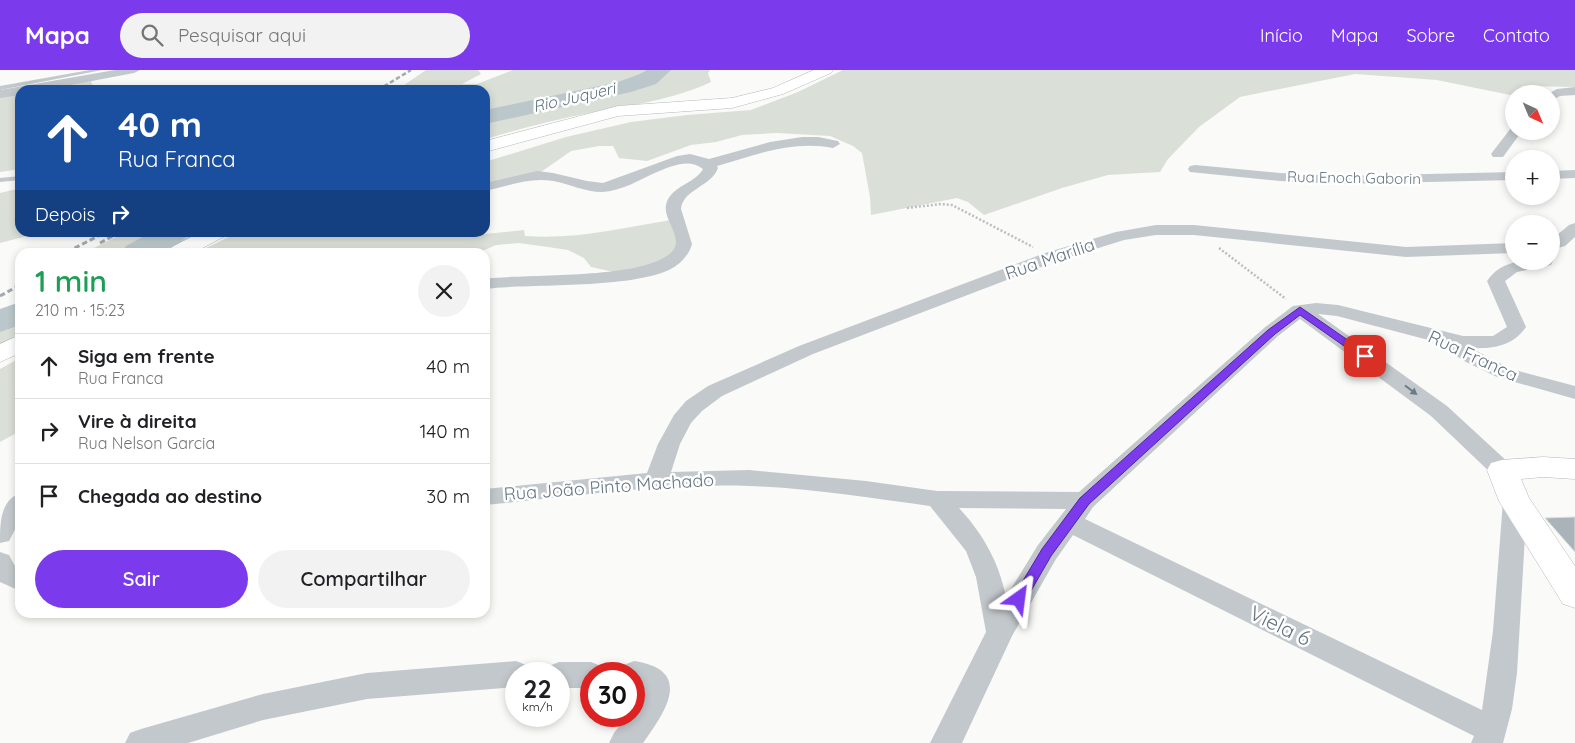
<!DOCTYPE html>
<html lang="pt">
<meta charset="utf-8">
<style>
:root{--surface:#fff;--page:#f2f2f2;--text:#202124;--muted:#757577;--line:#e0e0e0;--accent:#7c3aed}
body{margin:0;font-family:Quicksand,sans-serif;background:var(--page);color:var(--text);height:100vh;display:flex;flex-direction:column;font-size:19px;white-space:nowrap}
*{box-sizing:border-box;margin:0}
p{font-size:16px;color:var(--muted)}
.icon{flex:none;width:28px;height:28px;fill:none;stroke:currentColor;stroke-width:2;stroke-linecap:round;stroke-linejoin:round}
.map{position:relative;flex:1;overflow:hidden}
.sheet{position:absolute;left:15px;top:178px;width:475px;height:370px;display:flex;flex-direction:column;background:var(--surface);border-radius:15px;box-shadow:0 2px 8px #0003}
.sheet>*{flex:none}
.top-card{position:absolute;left:15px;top:15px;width:475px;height:152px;border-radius:15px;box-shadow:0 2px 8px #0003;background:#1a4fa0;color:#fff;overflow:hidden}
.needle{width:32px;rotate:136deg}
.buttons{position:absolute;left:1505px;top:15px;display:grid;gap:10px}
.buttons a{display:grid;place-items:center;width:55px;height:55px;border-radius:50%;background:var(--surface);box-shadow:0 2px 8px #0003;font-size:25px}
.speed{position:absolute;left:505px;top:592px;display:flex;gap:10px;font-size:25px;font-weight:700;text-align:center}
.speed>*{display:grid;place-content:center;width:65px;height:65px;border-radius:50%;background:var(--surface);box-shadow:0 2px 8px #0003;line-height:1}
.speed small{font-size:12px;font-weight:400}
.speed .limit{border:8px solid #d22;background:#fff;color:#111}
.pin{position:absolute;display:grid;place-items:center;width:42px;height:42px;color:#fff;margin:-21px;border-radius:10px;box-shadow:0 2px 8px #0006}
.me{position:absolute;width:55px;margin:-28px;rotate:31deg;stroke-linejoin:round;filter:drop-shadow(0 0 4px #0008)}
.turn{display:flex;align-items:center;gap:18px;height:105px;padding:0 20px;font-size:22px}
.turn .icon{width:65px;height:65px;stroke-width:2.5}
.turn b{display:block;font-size:35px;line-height:42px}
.then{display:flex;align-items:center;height:48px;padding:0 20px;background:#0003;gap:10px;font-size:19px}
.round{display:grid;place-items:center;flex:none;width:52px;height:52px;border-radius:26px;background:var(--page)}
.headline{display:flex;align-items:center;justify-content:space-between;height:85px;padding:0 20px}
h1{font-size:30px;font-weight:600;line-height:38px;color:#1e9e55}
.button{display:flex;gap:10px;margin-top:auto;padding:10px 20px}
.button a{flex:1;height:58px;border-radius:30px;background:var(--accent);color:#fff;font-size:20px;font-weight:600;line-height:58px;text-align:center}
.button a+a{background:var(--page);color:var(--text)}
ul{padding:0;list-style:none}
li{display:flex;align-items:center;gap:15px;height:65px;padding:0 20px;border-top:1px solid var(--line)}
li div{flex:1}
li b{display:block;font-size:19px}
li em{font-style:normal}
header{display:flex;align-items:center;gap:30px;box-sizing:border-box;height:70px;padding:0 25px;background:var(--accent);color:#fff}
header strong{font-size:24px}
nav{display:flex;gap:28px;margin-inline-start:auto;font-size:18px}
.search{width:350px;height:45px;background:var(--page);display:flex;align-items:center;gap:12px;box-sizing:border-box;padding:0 18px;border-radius:28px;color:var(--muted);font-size:19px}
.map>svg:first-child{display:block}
.green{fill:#dadfd7}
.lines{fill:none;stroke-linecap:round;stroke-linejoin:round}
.river{fill:#bbc7cb;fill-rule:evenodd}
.building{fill:#aab3b9;stroke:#dcdcda}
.secondary-casing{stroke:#b3babf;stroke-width:1}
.primary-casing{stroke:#b5babe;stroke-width:1}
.path{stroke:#bbbfc2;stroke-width:2.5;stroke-dasharray:2 2;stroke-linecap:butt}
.lane{fill:#c3c8cc;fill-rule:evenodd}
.street{fill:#c3c8cc;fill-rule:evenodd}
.secondary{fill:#fff;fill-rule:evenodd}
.primary{fill:#fff;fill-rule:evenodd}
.rail-far1{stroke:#a2aab0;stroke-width:2.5;stroke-dasharray:4.5 2.5;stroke-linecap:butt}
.rail{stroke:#a2aab0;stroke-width:3;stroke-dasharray:5.5 3;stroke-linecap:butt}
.oneway{fill:#6a7a87}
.route{fill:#7c3aed;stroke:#51269a}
.labels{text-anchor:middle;stroke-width:5;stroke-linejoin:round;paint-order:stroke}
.far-street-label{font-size:15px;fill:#657683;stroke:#fff}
.far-water-label{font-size:16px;font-style:italic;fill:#60757c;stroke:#fff}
.street-label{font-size:18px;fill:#657683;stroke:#fff}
.near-street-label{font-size:21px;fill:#657683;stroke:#fff}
</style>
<header>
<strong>Mapa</strong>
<div class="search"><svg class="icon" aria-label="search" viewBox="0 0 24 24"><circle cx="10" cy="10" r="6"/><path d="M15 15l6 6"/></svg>Pesquisar aqui</div>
<nav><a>Início</a><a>Mapa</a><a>Sobre</a><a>Contato</a></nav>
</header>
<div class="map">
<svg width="1575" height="673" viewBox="0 0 1575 673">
<rect width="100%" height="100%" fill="#fafaf8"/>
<path class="green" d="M426,0h52l3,4 -19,10h15l36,-14h197l-2,3 3,9c-38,18 -80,23 -122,31 -35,7 -70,16 -104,26v-49h-88z
M843,0h732v17l-52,-1 -13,9 -73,-15 -82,-6 -115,23 -41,30 -31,32 -8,13 -52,3 -46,13 -78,27 -16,-13 -11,-4 -86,17 -1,-18 -8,-44 -9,-7 -23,-10 -53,-3 -35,2 -26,7 -25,3 -44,16 -28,-3 -6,-12h-14l-28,5 -30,21 -56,13v-23l81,-25 65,-15 56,-7 64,-5 47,-18z
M91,11l3,9h-53z
M20,24v75l-20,3v-75z
M17,119l3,11v32l10,1 1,2 -31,8v-50z
M671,150l10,28 -23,18 -44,6 -23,-5 -7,-9 -16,-8 -20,-3 -29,-4 -23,2 -16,7h-282l39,-19 149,-1 1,4 38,-4h50l1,3 48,-5 1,6c49,4 97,-8 146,-16z
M124,163h84l-39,19h-83z
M20,245v18l-20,11v-19z
M20,288v73l-20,11v-73z"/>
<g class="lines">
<path class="river" d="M647,0h24l-15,14 -25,8 -146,32v-14l133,-28 22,-8z
M152,162h38c-14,21 -46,23 -68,20l4,-6z
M20,232v23l-20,7v-23z"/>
</g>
<path class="building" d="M1575,447v35l-30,-34z"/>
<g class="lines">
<defs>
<path id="secondary" d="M1543,387l32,2v20l-32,-2 -22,2 8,19 46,68v42l-12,-4 -64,-103 -12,-31 4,-7 11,-3z"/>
<path id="primary" d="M814,0h19l-2,3 -48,21 -51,14 -114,8 -133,36v-11l133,-35 114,-8 41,-10z
M201,162h27l-3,4 -30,16h-26l3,-5z
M20,265v18l-20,9v-18z"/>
</defs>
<use href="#secondary" class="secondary-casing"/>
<use href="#primary" class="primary-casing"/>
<path class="path" d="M907,138l34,-4 11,1 81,42
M1219,178l67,51"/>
<path class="lane" d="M90,0h12l-102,20v-4z
M20,106v4l-20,2v-4z"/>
<path class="street" d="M115,0h25l-6,3 -90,17h-24v5l-20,3v-8z
M1575,17v8l-15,1 -9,5v-7h-3l9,-5z
M1511,58h3v3h8l-19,26h-10l-2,-3z
M802,67h16l20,4 2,3 -7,4c-41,-8 -77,7 -116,18l1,2c-7,19 -35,21 -37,41l11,35c-2,8 -8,16 -15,21 -32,25 -148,18 -192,24v-10c40,-6 167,2 189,-30 8,-13 -11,-30 -8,-44 4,-19 29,-21 37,-36 -14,-11 -31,-3 -46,3 -18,8 -35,19 -55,20 -17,0 -32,-8 -49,-11 -23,-4 -45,5 -68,10v-8l52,-12 16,2 34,8 16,2 74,-27 13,-2 19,5 61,-17z
M1195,95l85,8 62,3 172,-4v8l-172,4 -62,-3 -90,-9 -2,-3 2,-3z
M1575,100v8l-24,1v-8z
M1575,153v14l-10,9 -14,4v-10l18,-15z
M1156,155h38l212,22 108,-4v10l-108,4 -212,-22h-38l-32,5 -67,21 -244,93 -91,42 -20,15 -11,12 -11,21 -9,28 78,-2 117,11 71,10 142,1 185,-164 29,-22 23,-3 22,2 125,31h30l14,-9 -20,-46c16,-23 39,-20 64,-20v-3l2,3 -2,4 -34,7 -12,9 21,46c-13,19 -33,22 -55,21l40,21 64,17v13l-78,-22 -33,-16 -28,-19 -99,-26 -19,-2 129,92 63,58 4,6 -4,6 -8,2 -8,-2 -63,-60 -131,-97 -22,17 -185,171 -8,12 397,191 11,-79 10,-130 4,-6 8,-3 8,3 4,6 -10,172 -5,36 -9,34h-32l3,-7 -401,-201 -17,24 -44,77 -50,107h-32l56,-111 -10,-55 -10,-26 -36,-45c-60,-8 -121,-18 -181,-20 -88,-3 -177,11 -264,19v-16l162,-16 11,-29 16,-29 12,-14 22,-15 91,-40 246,-93 71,-21zM959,438l107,1 -28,36 -32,52c-7,-35 -23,-63 -47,-89z
M20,423v27l-11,21 -9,2c0,-20 0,-42 20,-50z
M0,482l9,3 6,11 5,3v22l-20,-9z
M516,591l10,4 4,9h-14v13l-149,12 -104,21 -75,23h-63l5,-10 11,-4 122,-35 104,-21z
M634,591c60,9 32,50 9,82h-34l5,-10 13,-17h7c0,-11 7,-18 7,-29l-7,-1v-12h-14l4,-9z
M559,592h32l10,4 4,8h-14v14h-32v-14h-14l4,-8z"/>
<use href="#secondary" class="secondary"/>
<use href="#primary" class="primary"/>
<path class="rail-far1" d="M378,20l33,-20"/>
<path class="rail" d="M100,173l20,-11
M67,182l39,-20
M0,226l20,-11"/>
</g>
<defs><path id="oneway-solid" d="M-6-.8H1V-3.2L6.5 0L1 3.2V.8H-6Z" transform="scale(1.25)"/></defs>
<use class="oneway" href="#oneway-solid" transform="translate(1411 320) rotate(37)"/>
<path class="route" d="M1300,237l68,47 2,2 -2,2h-7l-61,-43 -25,19 -186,170 -38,52 -27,47 -5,2 -5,-2 -2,-4 30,-50 38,-51 188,-168z"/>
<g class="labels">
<g class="far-street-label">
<text transform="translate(1354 108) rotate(1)" y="5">Rua Enoch Gaborin</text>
</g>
<g class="far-water-label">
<text transform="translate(574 27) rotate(-13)" y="6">Rio Juqueri</text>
</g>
<g class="street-label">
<text transform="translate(1050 189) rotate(-19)" y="6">Rua Marília</text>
<text transform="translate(1473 286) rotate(25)" y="6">Rua Franca</text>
<text transform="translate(609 417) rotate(-4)" y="6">Rua João Pinto Machado</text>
</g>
<g class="near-street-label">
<text transform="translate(1280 556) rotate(26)" y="7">Viela 6</text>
</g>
</g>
</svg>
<div class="buttons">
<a><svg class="needle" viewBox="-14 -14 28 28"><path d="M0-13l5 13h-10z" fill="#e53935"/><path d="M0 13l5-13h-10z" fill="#757577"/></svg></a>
<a>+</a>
<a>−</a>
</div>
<div class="speed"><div>22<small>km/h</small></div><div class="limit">30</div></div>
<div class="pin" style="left:1365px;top:286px;background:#d93025"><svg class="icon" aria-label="arrive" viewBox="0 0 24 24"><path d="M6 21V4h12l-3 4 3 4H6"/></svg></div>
<svg class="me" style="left:1019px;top:529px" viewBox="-20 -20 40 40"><path d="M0-17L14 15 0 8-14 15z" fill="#7c3aed" stroke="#fff" stroke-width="4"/></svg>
<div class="top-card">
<div class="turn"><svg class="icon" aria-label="ahead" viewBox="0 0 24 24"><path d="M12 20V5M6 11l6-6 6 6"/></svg><div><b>40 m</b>Rua Franca</div></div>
<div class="then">Depois<svg class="icon" aria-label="right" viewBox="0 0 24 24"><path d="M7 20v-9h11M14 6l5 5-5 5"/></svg></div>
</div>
<section class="sheet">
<div class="headline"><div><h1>1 min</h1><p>210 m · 15:23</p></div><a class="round"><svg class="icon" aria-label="close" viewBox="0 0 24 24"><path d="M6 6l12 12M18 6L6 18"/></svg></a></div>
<ul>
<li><svg class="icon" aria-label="ahead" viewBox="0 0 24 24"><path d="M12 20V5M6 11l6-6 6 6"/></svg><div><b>Siga em frente</b><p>Rua Franca</p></div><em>40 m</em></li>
<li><svg class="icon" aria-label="right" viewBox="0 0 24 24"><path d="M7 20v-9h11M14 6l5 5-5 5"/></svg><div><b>Vire à direita</b><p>Rua Nelson Garcia</p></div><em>140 m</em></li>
<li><svg class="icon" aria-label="arrive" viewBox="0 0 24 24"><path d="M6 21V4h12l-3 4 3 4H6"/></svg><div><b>Chegada ao destino</b></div><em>30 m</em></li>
</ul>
<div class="button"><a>Sair</a><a>Compartilhar</a></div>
</section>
</div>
